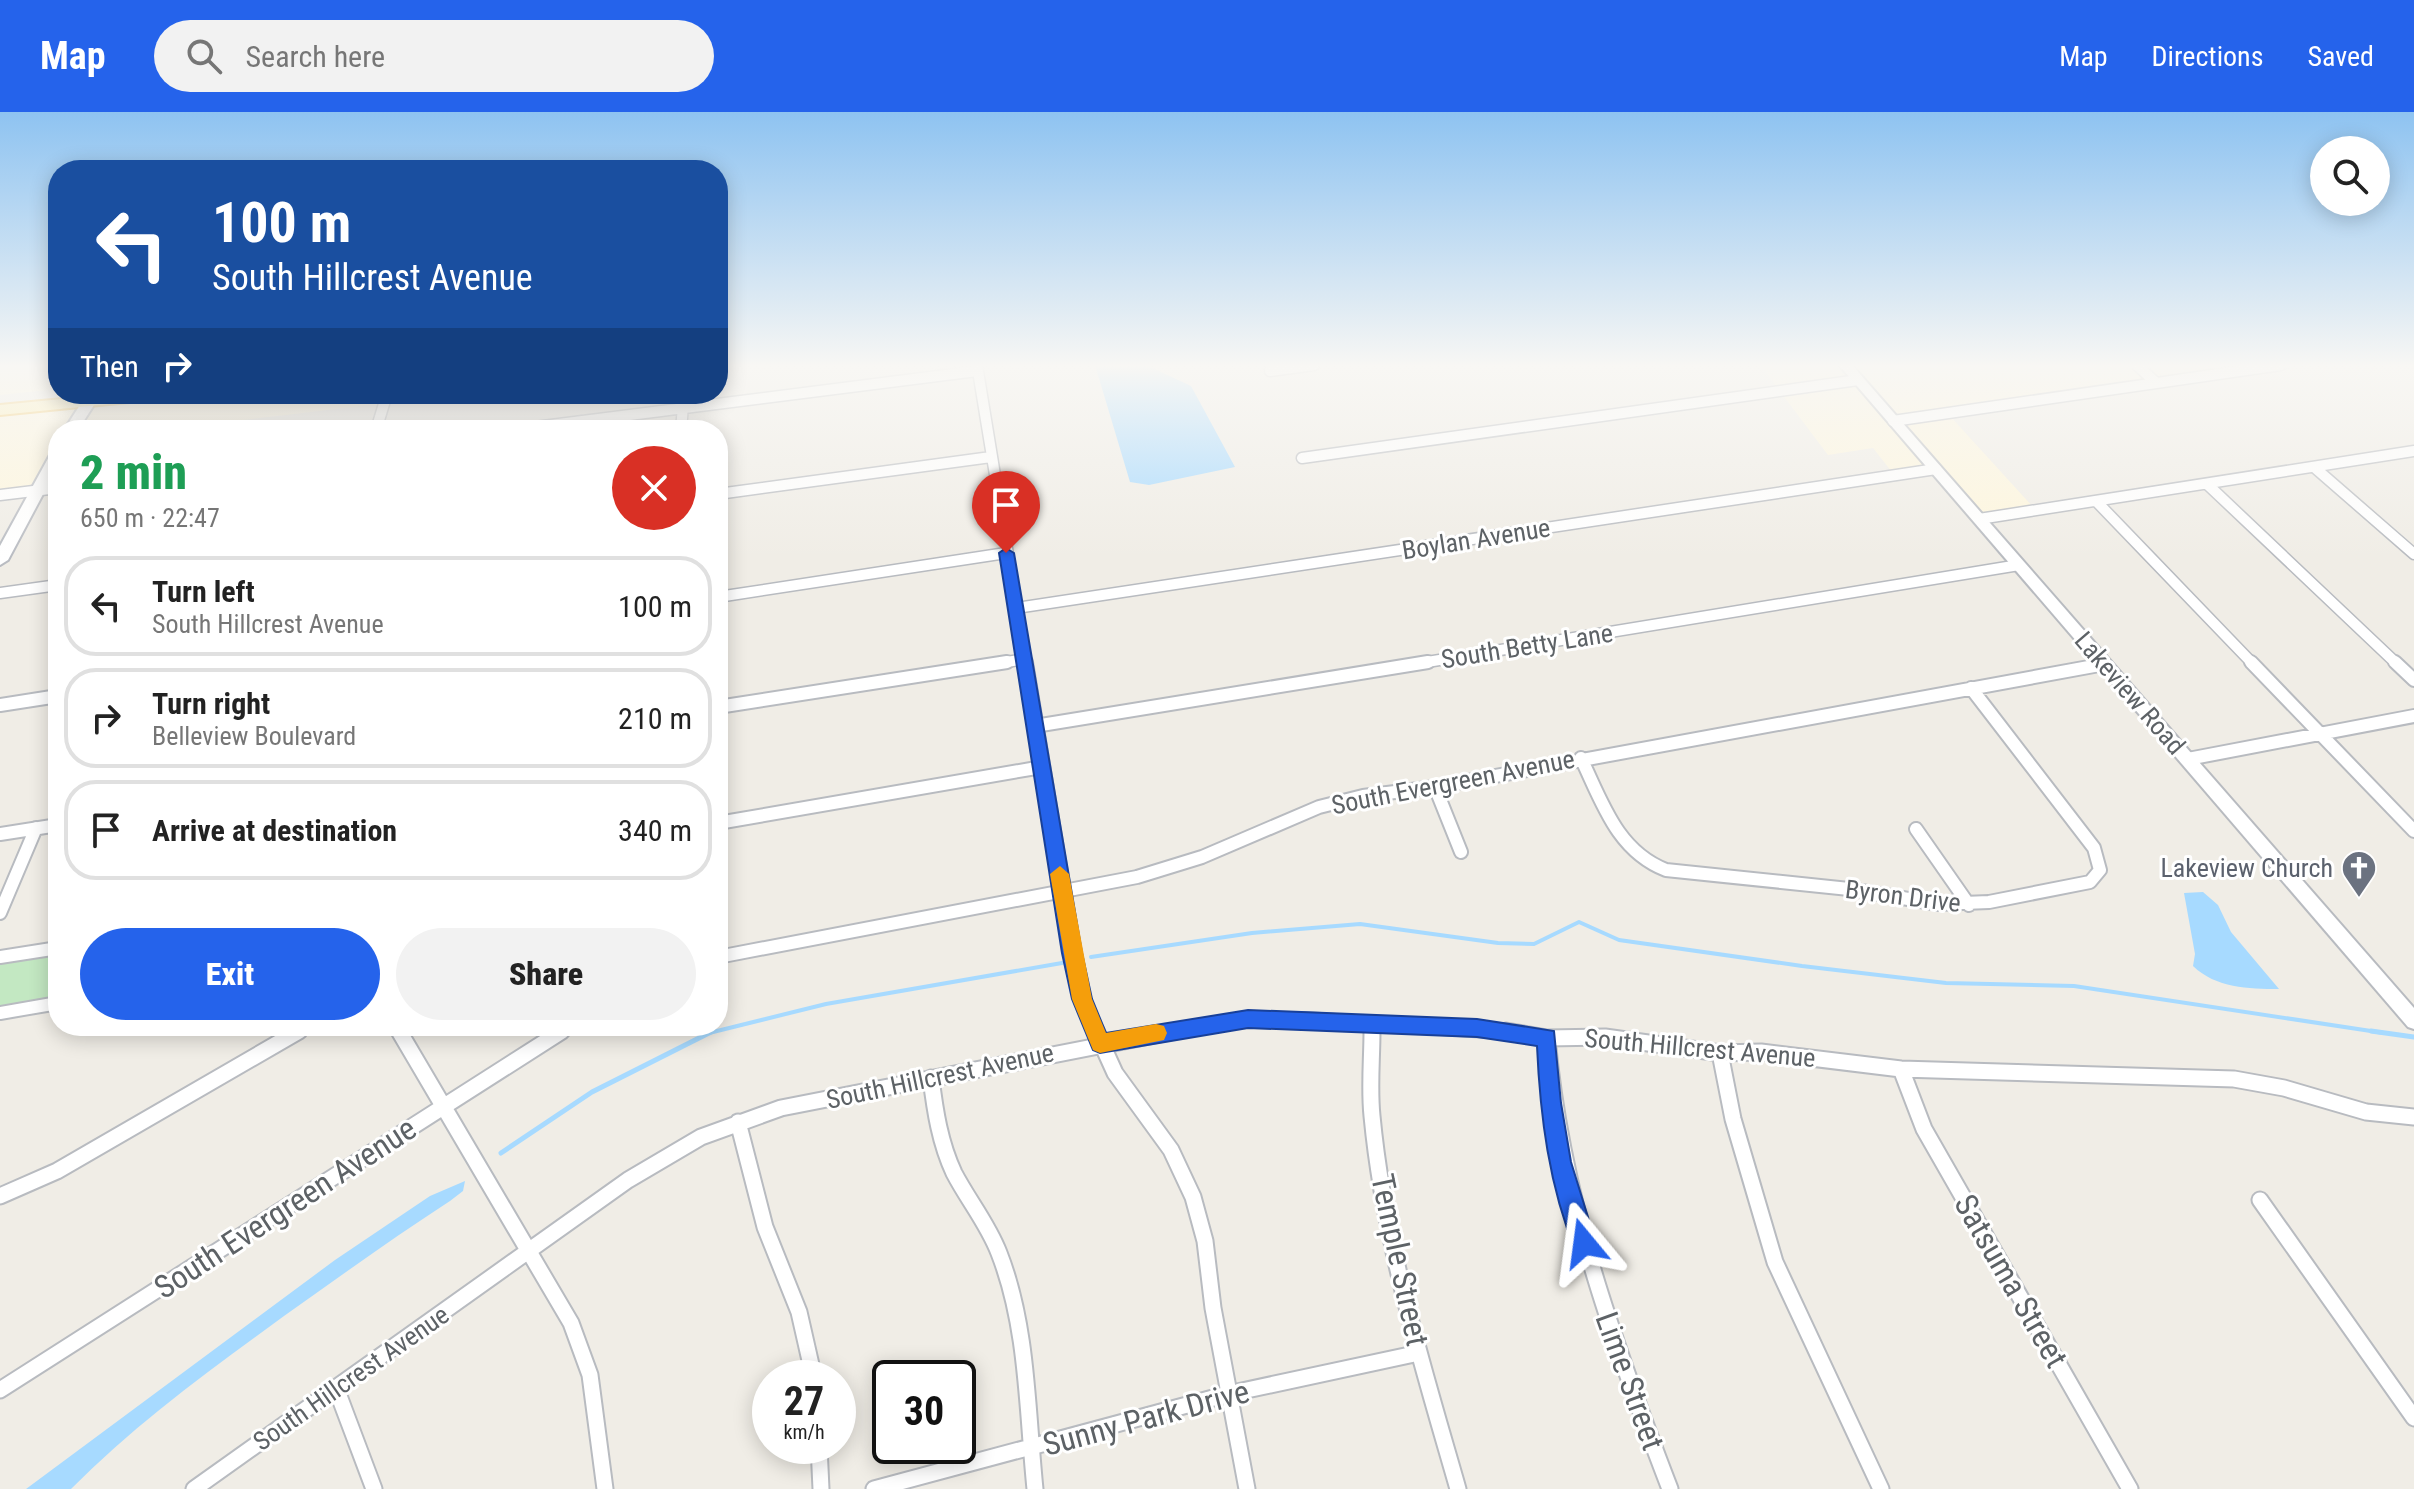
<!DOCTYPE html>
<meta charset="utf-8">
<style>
:root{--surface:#fff;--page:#f2f2f2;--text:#222;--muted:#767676;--line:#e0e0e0;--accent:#2563eb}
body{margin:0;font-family:"Roboto Condensed",sans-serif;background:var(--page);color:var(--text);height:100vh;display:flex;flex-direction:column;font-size:30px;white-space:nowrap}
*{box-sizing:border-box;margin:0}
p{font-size:26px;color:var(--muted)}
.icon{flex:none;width:44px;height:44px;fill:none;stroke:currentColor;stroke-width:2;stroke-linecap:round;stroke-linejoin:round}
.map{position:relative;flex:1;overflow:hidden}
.side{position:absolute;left:48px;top:308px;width:680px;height:616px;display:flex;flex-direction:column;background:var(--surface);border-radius:32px;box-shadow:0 4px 20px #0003}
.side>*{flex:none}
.top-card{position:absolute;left:48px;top:48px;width:680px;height:244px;border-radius:32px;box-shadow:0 4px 20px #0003;background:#1a4fa0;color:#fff;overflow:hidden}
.tools{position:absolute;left:2310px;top:24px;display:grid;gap:16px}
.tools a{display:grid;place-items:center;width:80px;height:80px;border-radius:50%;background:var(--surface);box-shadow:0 4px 20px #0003;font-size:40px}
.speed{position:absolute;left:752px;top:1248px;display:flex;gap:16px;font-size:40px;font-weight:700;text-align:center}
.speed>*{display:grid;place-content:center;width:104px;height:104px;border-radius:50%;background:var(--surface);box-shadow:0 4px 20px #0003;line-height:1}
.speed small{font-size:20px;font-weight:400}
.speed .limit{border:4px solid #111;border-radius:12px;background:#fff;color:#111}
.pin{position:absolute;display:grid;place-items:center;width:68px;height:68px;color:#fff;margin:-82px -34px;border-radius:50% 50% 50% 0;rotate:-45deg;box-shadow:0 0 8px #0007}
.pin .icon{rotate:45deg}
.me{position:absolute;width:88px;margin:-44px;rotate:344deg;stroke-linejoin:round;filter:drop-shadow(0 0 6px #0008)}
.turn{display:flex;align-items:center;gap:28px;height:168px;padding:0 32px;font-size:36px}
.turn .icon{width:104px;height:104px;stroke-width:2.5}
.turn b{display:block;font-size:56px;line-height:68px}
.then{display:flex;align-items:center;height:76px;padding:0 32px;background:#0003;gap:16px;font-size:30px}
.round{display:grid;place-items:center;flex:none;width:84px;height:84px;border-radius:42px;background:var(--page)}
.head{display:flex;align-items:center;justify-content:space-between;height:136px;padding:0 32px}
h1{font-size:48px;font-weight:800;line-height:60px;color:#1e9e55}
.primary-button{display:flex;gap:16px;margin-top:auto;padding:16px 32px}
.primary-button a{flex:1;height:92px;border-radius:48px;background:var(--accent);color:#fff;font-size:32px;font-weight:800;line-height:92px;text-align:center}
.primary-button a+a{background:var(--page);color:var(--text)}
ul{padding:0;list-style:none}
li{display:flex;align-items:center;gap:24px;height:100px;margin:0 16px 12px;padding:0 16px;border:4px solid var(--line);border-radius:32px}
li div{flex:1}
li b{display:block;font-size:30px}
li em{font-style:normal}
header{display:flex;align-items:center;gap:48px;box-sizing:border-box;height:112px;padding:0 40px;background:var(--accent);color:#fff}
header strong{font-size:38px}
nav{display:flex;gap:44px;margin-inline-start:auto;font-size:28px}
.search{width:560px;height:72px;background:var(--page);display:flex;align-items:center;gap:20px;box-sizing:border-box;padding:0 28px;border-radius:44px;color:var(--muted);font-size:30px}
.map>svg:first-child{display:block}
.commercial{fill:#fef6dc}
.green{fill:#c3e8c2}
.water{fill:#a7daff}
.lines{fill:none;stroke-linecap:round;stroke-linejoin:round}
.stream-far1{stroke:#a7daff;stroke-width:4}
.stream{stroke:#a7daff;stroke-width:5}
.minor-far2-casing{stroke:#b8bbc0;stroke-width:13}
.minor-far1-casing{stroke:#b8bbc0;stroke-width:16}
.minor-casing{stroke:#b8bbc0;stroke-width:19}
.tertiary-casing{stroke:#b8bbc0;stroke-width:4}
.secondary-casing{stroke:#b9bcc2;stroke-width:4}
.primary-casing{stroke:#f4c65b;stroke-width:4}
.minor-far2{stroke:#fff;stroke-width:10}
.minor-far1{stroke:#fff;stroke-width:12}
.minor{stroke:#fff;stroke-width:15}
.tertiary{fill:#fff;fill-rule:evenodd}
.secondary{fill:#fff;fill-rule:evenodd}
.primary{fill:#fff0ac;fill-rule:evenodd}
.route{fill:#2563eb;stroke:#184099;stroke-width:2}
.slow{fill:#f59e0b}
.labels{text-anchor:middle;stroke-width:6;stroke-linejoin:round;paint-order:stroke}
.street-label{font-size:26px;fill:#5d6266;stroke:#fff}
.worship-label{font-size:26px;fill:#5b616d;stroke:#fff;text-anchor:end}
.near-street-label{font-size:32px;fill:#5d6266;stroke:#fff}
</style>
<header>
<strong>Map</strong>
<div class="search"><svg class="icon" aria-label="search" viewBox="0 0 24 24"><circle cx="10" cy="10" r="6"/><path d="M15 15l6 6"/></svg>Search here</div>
<nav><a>Map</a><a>Directions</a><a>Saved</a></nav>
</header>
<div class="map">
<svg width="2414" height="1377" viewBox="0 0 2414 1377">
<rect width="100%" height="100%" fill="#f0ede6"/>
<path class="commercial" d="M0,253h58v24l-58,6z
M1760,253h80l11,13 -73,10z
M1851,253h281l16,15 -253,37z
M2143,253h114l-99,14z
M1855,272l72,83 -35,5 -19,-24 -45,7 -46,-61z
M186,282h195l-3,10 -220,26h-81l14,-27z
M78,293l-13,25h-7v12l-25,46 -33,4v-78z
M1950,304l83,91 -51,8 -81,-92z"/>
<path class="green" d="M58,841v44l-58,10v-45z"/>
<path class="water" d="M1095,253h51l45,21 44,81 -86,18 -19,-3z
M2203,780l15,13 13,27 48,57c-31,0 -63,-1 -86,-23l2,-12 -11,-61z
M465,1069l-2,10 -13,10c-57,37 -111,76 -166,115 -74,54 -149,108 -213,173h-45l309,-229 95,-64z"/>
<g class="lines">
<path class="stream-far1" d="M1091,845l161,-24 108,-9 138,19 36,1 45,-22 40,18 183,26 144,17 128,3 310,47
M709,921l117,-29 236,-41"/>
<path class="stream" d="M2371,919l43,6
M501,1041l91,-61 121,-61"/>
<defs>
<path id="minor-far2" d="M977,253l49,299
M2137,253l19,18
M1270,259l44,-6
M1893,309l388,-56
M376,318l11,-36
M511,318l466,-59
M681,318l3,-36
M1302,346l556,-78
M2314,355l100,87
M2207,372l190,180
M718,382l273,-37
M0,383l58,-7
M2096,389l157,163
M1979,407l435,-68
M0,481l58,-8
M718,485l288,-44
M1016,496l920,-139
M995,552l30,-5
M1415,552l604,-99"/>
<path id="minor-far1" d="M1026,550l56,337 15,34
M2251,550l163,169
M2395,550l19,18
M0,593l58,-9
M718,595l289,-45
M1035,614l393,-64
M1581,646c21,44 36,93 85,112l183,19 89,15 51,-2 101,-20 10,-12 -6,-22 -123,-160
M2188,647l226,-43
M1435,675l26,65
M718,711l324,-56
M1916,717l53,76
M0,722l58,-9
M0,801l36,-85
M0,845l58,-9
M718,845l419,-80 65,-20 117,-50 44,-11 72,-9 670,-123
M0,901l58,-10
M396,914l4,7
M296,921l11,-7
M559,921l10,-7
M1164,921l84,-14h58l211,14
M1372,921v-7"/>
<path id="minor" d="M399,919l172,292 19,52 15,114
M1096,919l19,42 56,77 22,47 12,44 8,67 34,181
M1372,919c0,28 -3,56 0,85 12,127 51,251 86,373
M1506,919l41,7 58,-1 115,16 41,-1 140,17 333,10 50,9 82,24 48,5
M1547,926c14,159 66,303 123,451
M1720,941l13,66 42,143 106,227
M1901,957l23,60 206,360
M931,966c4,33 9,65 23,95 14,27 34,51 45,80 29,74 28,158 36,236
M738,1010l27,105 34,85 15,66
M0,1084l57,-25 242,-140
M2260,1088l154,218
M336,1276l38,101
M0,1278l562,-359
M819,1334l2,43
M194,1377l434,-309 73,-43 80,-29 394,-77
M874,1377l354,-95 191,-41"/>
<path id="tertiary" d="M1839,253h13l562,643v21l-6,-2z"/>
<path id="secondary" d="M87,282h14l-23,36h-14z
M58,337v17l-50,94 -8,5v-19l51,-93z"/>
<path id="primary" d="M114,282h53l-8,5 -159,16v-10z"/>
</defs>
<use href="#minor-far2" class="minor-far2-casing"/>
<use href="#minor-far1" class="minor-far1-casing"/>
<use href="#minor" class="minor-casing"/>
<use href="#tertiary" class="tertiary-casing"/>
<use href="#secondary" class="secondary-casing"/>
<use href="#primary" class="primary-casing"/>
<use href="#minor-far2" class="minor-far2"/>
<use href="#minor-far1" class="minor-far1"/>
<use href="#minor" class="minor"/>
<use href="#tertiary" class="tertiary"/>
<use href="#secondary" class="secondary"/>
<use href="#primary" class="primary"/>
</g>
<linearGradient id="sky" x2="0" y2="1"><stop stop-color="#8ec3f1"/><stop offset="0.57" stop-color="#f8f7f4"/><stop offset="1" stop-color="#f8f7f4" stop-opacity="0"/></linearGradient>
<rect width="2414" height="446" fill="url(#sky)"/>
<path class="route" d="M1006,436l8,5 68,400 10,46 14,34 142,-23 229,9 77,12 7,72 10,59 25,81 -4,9 -8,3 -8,-3c-27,-65 -36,-137 -39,-206l-60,-9 -229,-9 -148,25 -7,-3 -21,-51 -10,-46 -63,-400z"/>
<path class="slow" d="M1060,754l9,8 23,125 14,34 50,-9 8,2 3,7 -3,7 -64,13 -7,-3 -21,-51 -22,-125z"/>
<defs>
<symbol id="church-pin" viewBox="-11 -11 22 30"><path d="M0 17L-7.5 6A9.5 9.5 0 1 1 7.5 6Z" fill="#6b7280" stroke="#fff"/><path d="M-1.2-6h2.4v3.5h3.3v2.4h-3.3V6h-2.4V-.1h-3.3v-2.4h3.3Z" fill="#fff"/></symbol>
</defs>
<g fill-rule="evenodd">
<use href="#church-pin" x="2339" y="736" width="40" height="54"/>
</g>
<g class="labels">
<g class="street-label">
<text transform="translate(1476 427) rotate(-9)" y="9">Boylan Avenue</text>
<text transform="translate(1527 534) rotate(-9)" y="9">South Betty Lane</text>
<text transform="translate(2130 581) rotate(49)" y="9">Lakeview Road</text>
<text transform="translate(1453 670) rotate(-11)" y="9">South Evergreen Avenue</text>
<text transform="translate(1903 784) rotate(7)" y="9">Byron Drive</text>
<text transform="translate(1700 936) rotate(5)" y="9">South Hillcrest Avenue</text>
<text transform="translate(940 964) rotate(-12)" y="9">South Hillcrest Avenue</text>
<text transform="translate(351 1266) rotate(-35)" y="9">South Hillcrest Avenue</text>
</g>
<g class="worship-label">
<text x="2333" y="765">Lakeview Church</text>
</g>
<g class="near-street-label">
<text transform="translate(285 1096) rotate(-33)" y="11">South Evergreen Avenue</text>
<text transform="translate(1400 1148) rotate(78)" y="11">Temple Street</text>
<text transform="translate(2011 1169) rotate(60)" y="11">Satsuma Street</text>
<text transform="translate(1630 1269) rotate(70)" y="11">Lime Street</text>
<text transform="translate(1146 1306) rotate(-15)" y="11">Sunny Park Drive</text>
</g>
</g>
</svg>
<div class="tools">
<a><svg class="icon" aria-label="search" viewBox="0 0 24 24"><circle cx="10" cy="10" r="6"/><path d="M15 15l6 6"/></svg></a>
</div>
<div class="speed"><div>27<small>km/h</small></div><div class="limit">30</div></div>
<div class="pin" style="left:1006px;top:441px;background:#d93025"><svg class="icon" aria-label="arrive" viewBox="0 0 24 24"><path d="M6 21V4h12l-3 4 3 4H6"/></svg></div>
<svg class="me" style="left:1584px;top:1131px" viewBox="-20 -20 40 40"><path d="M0-17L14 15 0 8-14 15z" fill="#2563eb" stroke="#fff" stroke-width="4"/></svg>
<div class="top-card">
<div class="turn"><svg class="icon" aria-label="left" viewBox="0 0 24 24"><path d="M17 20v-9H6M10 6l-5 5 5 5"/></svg><div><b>100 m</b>South Hillcrest Avenue</div></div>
<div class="then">Then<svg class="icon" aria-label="right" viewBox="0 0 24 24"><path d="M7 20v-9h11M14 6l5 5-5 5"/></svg></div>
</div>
<section class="side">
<div class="head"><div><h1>2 min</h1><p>650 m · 22:47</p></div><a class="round" style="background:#d93025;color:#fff"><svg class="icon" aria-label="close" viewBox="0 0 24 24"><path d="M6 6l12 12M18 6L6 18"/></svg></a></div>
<ul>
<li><svg class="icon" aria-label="left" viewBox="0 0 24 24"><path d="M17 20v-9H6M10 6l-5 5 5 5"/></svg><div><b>Turn left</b><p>South Hillcrest Avenue</p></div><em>100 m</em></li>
<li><svg class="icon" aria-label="right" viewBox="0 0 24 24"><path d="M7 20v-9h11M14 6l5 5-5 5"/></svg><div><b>Turn right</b><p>Belleview Boulevard</p></div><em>210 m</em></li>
<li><svg class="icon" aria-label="arrive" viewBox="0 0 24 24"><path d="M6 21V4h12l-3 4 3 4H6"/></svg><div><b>Arrive at destination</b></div><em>340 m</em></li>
</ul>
<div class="primary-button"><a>Exit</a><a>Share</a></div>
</section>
</div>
